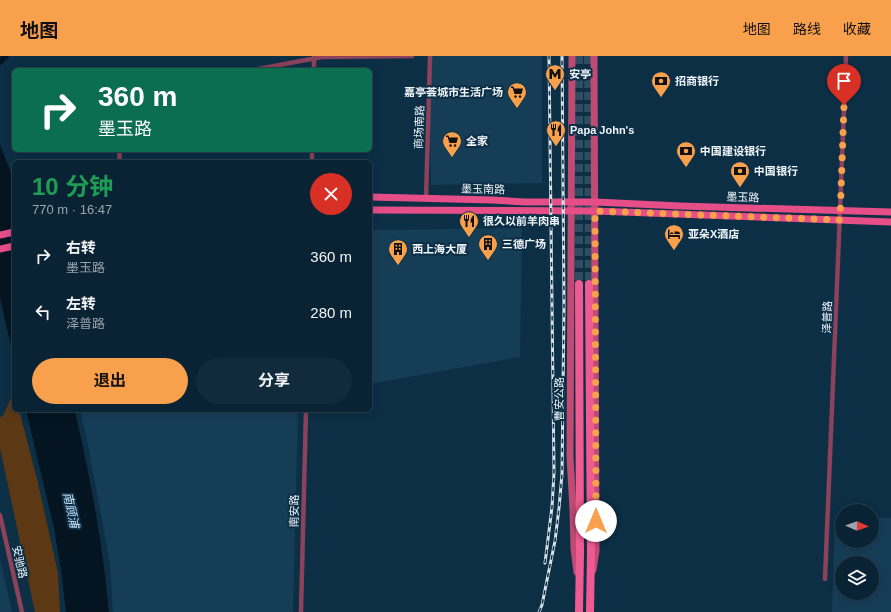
<!DOCTYPE html>
<html lang="zh">
<meta charset="utf-8">
<style>
:root{--surface:#092334;--page:#122b3c;--text:#f1f3f6;--muted:#99a4ac;--line:#29404f;--accent:#f9a04c}
body{margin:0;font-family:Helvetica,"Noto Sans SC",sans-serif;background:var(--page);color:var(--text);height:100vh;display:flex;flex-direction:column;font-size:15px;white-space:nowrap}
*{box-sizing:border-box;margin:0}
p{font-size:13px;color:var(--muted)}
.icon{flex:none;width:22px;height:22px;fill:none;stroke:currentColor;stroke-width:2;stroke-linecap:round;stroke-linejoin:round}
.map{position:relative;flex:1;overflow:hidden}
.panel{position:absolute;left:12px;top:104px;width:360px;height:252px;display:flex;flex-direction:column;background:var(--surface);border-radius:6px;box-shadow:0 2px 10px #0003,0 0 0 1px var(--line)}
.panel>*{flex:none}
.guide{position:absolute;left:12px;top:12px;width:360px;height:84px;border-radius:6px;box-shadow:0 2px 10px #0003,0 0 0 1px var(--line);background:#0b6e4f;color:#fff;overflow:hidden}
.needle{width:26px;rotate:92deg}
.fabs{position:absolute;left:835px;top:448px;display:grid;gap:8px}
.fabs a{display:grid;place-items:center;width:44px;height:44px;border-radius:50%;background:var(--surface);box-shadow:0 2px 10px #0003,0 0 0 1px var(--line);font-size:20px}
.pin{position:absolute;display:grid;place-items:center;width:34px;height:34px;color:#fff;margin:-41px -17px;border-radius:50% 50% 50% 0;rotate:-45deg;box-shadow:0 0 4px #0007}
.pin .icon{rotate:45deg}
.me{position:absolute;width:44px;margin:-22px;rotate:0deg;stroke-linejoin:round;filter:drop-shadow(0 0 3px #0008)}
.turn{display:flex;align-items:center;gap:14px;height:84px;padding:0 20px;font-size:18px}
.turn .icon{width:52px;height:52px;stroke-width:2.5}
.turn b{display:block;font-size:28px;line-height:34px}
.round{display:grid;place-items:center;flex:none;width:42px;height:42px;border-radius:21px;background:var(--page)}
.headline{display:flex;align-items:center;justify-content:space-between;height:68px;padding:0 20px}
h1{font-size:24px;font-weight:700;line-height:30px;color:#1e9e55}
.button{display:flex;gap:8px;margin-top:auto;padding:8px 20px}
.button a{flex:1;height:46px;border-radius:24px;background:var(--accent);color:#111;font-size:16px;font-weight:700;line-height:46px;text-align:center}
.button a+a{background:var(--page);color:var(--text)}
ul{padding:0;list-style:none}
li{display:flex;align-items:center;gap:12px;height:56px;padding:0 20px}
li div{flex:1}
li b{display:block;font-size:15px}
li em{font-style:normal}
header{display:flex;align-items:center;gap:24px;box-sizing:border-box;height:56px;padding:0 20px;background:var(--accent);color:#111}
header strong{font-size:19px}
nav{display:flex;gap:22px;margin-inline-start:auto;font-size:14px}
.map>svg:first-child{display:block}
.built{fill:#163d56;fill-rule:evenodd}
.green{fill:#5c3815}
.water{fill:#041420}
.lines{fill:none;stroke-linecap:round;stroke-linejoin:round}
.canal{stroke:#041420;stroke-width:6}
.trunk-tunnel{stroke:#2e4d61;stroke-width:8;stroke-dasharray:8 4;stroke-linecap:butt}
.minor{stroke:#8b425a;stroke-width:4.5}
.secondary{stroke:#bf4a73;stroke-width:7}
.primary{stroke:#e64e87;stroke-width:7}
.trunk{stroke:#ef5b90;stroke-width:8}
.rail-casing{stroke:#d8e1e8;stroke-width:3}
.rail{stroke:#0c2f46;stroke-width:1.5;stroke-dasharray:4.5;stroke-linecap:butt}
.route{stroke:#f9a04c;stroke-width:7;stroke-dasharray:0 12.6}
.labels{text-anchor:middle;stroke-width:4;stroke-linejoin:round;paint-order:stroke}
.poi-label{font-size:11px;font-weight:bold;fill:#eff5fa;stroke:#0c2f46;text-anchor:start}
.street-label{font-size:11px;fill:#eff5fa;stroke:#0c2f46}
.water-label{font-size:12px;font-style:italic;fill:#c9e4f8;stroke:#0c2f46}
</style>
<header>
<strong>地图</strong>
<nav><a>地图</a><a>路线</a><a>收藏</a></nav>
</header>
<div class="map">
<svg width="891" height="556" viewBox="0 0 891 556">
<rect width="100%" height="100%" fill="#0c2f46"/>
<path class="built" d="M429,0h113v127l-111,2z
M522,172l-2,129 -150,27v-154z
M80,354h218l-5,202h-180l-3,-48 -22,-119z
M835,461h7v24h30v-23h19v94h-59zM842,507h30v30h-30z
M0,503l12,53h-12z"/>
<path class="green" d="M14,335v19h5l19,73 20,90 2,39h-25l-35,-164v-31l3,-1z"/>
<path class="water" d="M0,88l12,32 2,8v175l-14,-61z
M26,354h48l2,6c15,65 27,130 33,196h-43l-5,-42 -7,-42z"/>
<g class="lines">
<path class="canal" d="M0,6l6,-6"/>
<path class="trunk-tunnel" d="M579,0v228
M588,0l1,228"/>
<path class="minor" d="M253,14l69,-13 90,-1
M314,14v-14
M119,94l1,12
M312,106v-12
M426,143l4,-143
M0,459l22,97
M825,523l15,-368 6,-155
M301,556l5,-202"/>
<path class="secondary" d="M572,0l-2,400 3,54 1,39 3,23
M593,514l3,-19 -2,-495"/>
<path class="primary" d="M370,141l122,3 33,2h70l85,4 211,6
M370,154l225,1 296,11
M0,179l14,-3
M0,193l14,-3"/>
<path class="trunk" d="M589,228l2,269 -1,59
M579,556l1,-59 -1,-269"/>
<defs>
<path id="rail" d="M545,507l7,-56 2,-34 -5,-417
M539,556l3,-7 6,-30 7,-34 4,-33 3,-34 2,-168 -2,-250"/>
</defs>
<use href="#rail" class="rail-casing"/>
<use href="#rail" class="rail"/>
</g>
<g class="lines">
<path class="route" d="M596,465l-1,-310 245,9 4,-115"/>
</g>
<defs>
<symbol id="metro-pin" viewBox="-11 -11 22 30"><path d="M0 17L-7.5 6A9.5 9.5 0 1 1 7.5 6Z" fill="#f9a04c" stroke="#0c2f46"/><path d="M-5.5 5V-5H-3L0 0L3-5H5.5V5H3V-.5L0 4L-3-.5V5Z" fill="#111"/></symbol>
<symbol id="bank-pin" viewBox="-11 -11 22 30"><path d="M0 17L-7.5 6A9.5 9.5 0 1 1 7.5 6Z" fill="#f9a04c" stroke="#0c2f46"/><path d="M-6-4H6V4H-6ZM0-2.3a2.3 2.3 0 1 0 0 4.6a2.3 2.3 0 1 0 0-4.6Z" fill="#111"/></symbol>
<symbol id="supermarket-pin" viewBox="-11 -11 22 30"><path d="M0 17L-7.5 6A9.5 9.5 0 1 1 7.5 6Z" fill="#f9a04c" stroke="#0c2f46"/><path d="M-6-5.5h2.5l.6 2H6L4.5 2H-2.5L-4.4-4H-6ZM-1.5 3.2a1.3 1.3 0 1 0 .1 0ZM3 3.2a1.3 1.3 0 1 0 .1 0Z" fill="#111"/></symbol>
<symbol id="restaurant-pin" viewBox="-11 -11 22 30"><path d="M0 17L-7.5 6A9.5 9.5 0 1 1 7.5 6Z" fill="#f9a04c" stroke="#0c2f46"/><path d="M-5-6h1v4h1v-4h1v4h1v-4h1v5L-1.5 .5V6h-2V.5L-5-1ZM5-6V6H3V1.5H1.5Q1.5-4 5-6Z" fill="#111"/></symbol>
<symbol id="hotel-pin" viewBox="-11 -11 22 30"><path d="M0 17L-7.5 6A9.5 9.5 0 1 1 7.5 6Z" fill="#f9a04c" stroke="#0c2f46"/><path d="M-6-4.5h1.5V1H6V5H4.5V3h-9V5H-6ZM-4 0a1.8 1.8 0 1 1 3.6 0ZM.5 0V-2.5h3Q6-2.5 6 0Z" fill="#111"/></symbol>
<symbol id="building-pin" viewBox="-11 -11 22 30"><path d="M0 17L-7.5 6A9.5 9.5 0 1 1 7.5 6Z" fill="#f9a04c" stroke="#0c2f46"/><path d="M-4-6H4V6H1V3H-1V6H-4ZM-2.5-4.3h1.7v1.8h-1.7ZM.8-4.3h1.7v1.8H.8ZM-2.5-1h1.7V.8h-1.7ZM.8-1h1.7V.8H.8Z" fill="#111"/></symbol>
</defs>
<g fill-rule="evenodd">
<use href="#metro-pin" x="544" y="7" width="22" height="30"/>
<use href="#bank-pin" x="650" y="14" width="22" height="30"/>
<use href="#supermarket-pin" x="506" y="25" width="22" height="30"/>
<use href="#restaurant-pin" x="545" y="63" width="22" height="30"/>
<use href="#supermarket-pin" x="441" y="74" width="22" height="30"/>
<use href="#bank-pin" x="675" y="84" width="22" height="30"/>
<use href="#bank-pin" x="729" y="104" width="22" height="30"/>
<use href="#restaurant-pin" x="458" y="154" width="22" height="30"/>
<use href="#hotel-pin" x="663" y="167" width="22" height="30"/>
<use href="#building-pin" x="477" y="177" width="22" height="30"/>
<use href="#building-pin" x="387" y="182" width="22" height="30"/>
</g>
<g class="labels">
<g class="poi-label">
<text x="569" y="22">安亭</text>
<text x="675" y="29">招商银行</text>
<text x="503" y="40" text-anchor="end">嘉亭荟城市生活广场</text>
<text x="570" y="78">Papa John's</text>
<text x="466" y="89">全家</text>
<text x="700" y="99">中国建设银行</text>
<text x="754" y="119">中国银行</text>
<text x="483" y="169">很久以前羊肉串</text>
<text x="688" y="182">亚朵X酒店</text>
<text x="502" y="192">三德广场</text>
<text x="412" y="197">西上海大厦</text>
</g>
<g class="street-label">
<text transform="translate(419 71) rotate(-88)" y="4">商场南路</text>
<text transform="translate(483 133) rotate(1)" y="4">墨玉南路</text>
<text transform="translate(743 141) rotate(2)" y="4">墨玉路</text>
<text transform="translate(827 261) rotate(-88)" y="4">泽普路</text>
<text transform="translate(559 343) rotate(-90)" y="4">曹安公路</text>
<text transform="translate(294 455) rotate(-89)" y="4">南安路</text>
<text transform="translate(20 506) rotate(77)" y="4">安驰路</text>
</g>
<g class="water-label">
<text transform="translate(71 454) rotate(78)" y="4">南顾浦</text>
</g>
</g>
</svg>
<div class="fabs">
<a><svg class="needle" viewBox="-14 -14 28 28"><path d="M0-13l5 13h-10z" fill="#e53935"/><path d="M0 13l5-13h-10z" fill="#99a4ac"/></svg></a>
<a><svg class="icon" aria-label="layers" viewBox="0 0 24 24"><path d="M12 4l9 5-9 5-9-5zM3 14l9 5 9-5"/></svg></a>
</div>
<div class="pin" style="left:844px;top:49px;background:#d93025"><svg class="icon" aria-label="arrive" viewBox="0 0 24 24"><path d="M6 21V4h12l-3 4 3 4H6"/></svg></div>
<svg class="me" style="left:596px;top:465px" viewBox="-20 -20 40 40"><circle r="19" fill="#fff"/><path d="M0-13L10 11 0 6-10 11z" fill="#f9a04c"/></svg>
<div class="guide">
<div class="turn"><svg class="icon" aria-label="right" viewBox="0 0 24 24"><path d="M7 20v-9h11M14 6l5 5-5 5"/></svg><div><b>360 m</b>墨玉路</div></div>
</div>
<section class="panel">
<div class="headline"><div><h1>10 分钟</h1><p>770 m · 16:47</p></div><a class="round" style="background:#d93025;color:#fff"><svg class="icon" aria-label="close" viewBox="0 0 24 24"><path d="M6 6l12 12M18 6L6 18"/></svg></a></div>
<ul>
<li><svg class="icon" aria-label="right" viewBox="0 0 24 24"><path d="M7 20v-9h11M14 6l5 5-5 5"/></svg><div><b>右转</b><p>墨玉路</p></div><em>360 m</em></li>
<li><svg class="icon" aria-label="left" viewBox="0 0 24 24"><path d="M17 20v-9H6M10 6l-5 5 5 5"/></svg><div><b>左转</b><p>泽普路</p></div><em>280 m</em></li>
</ul>
<div class="button"><a>退出</a><a>分享</a></div>
</section>
</div>
